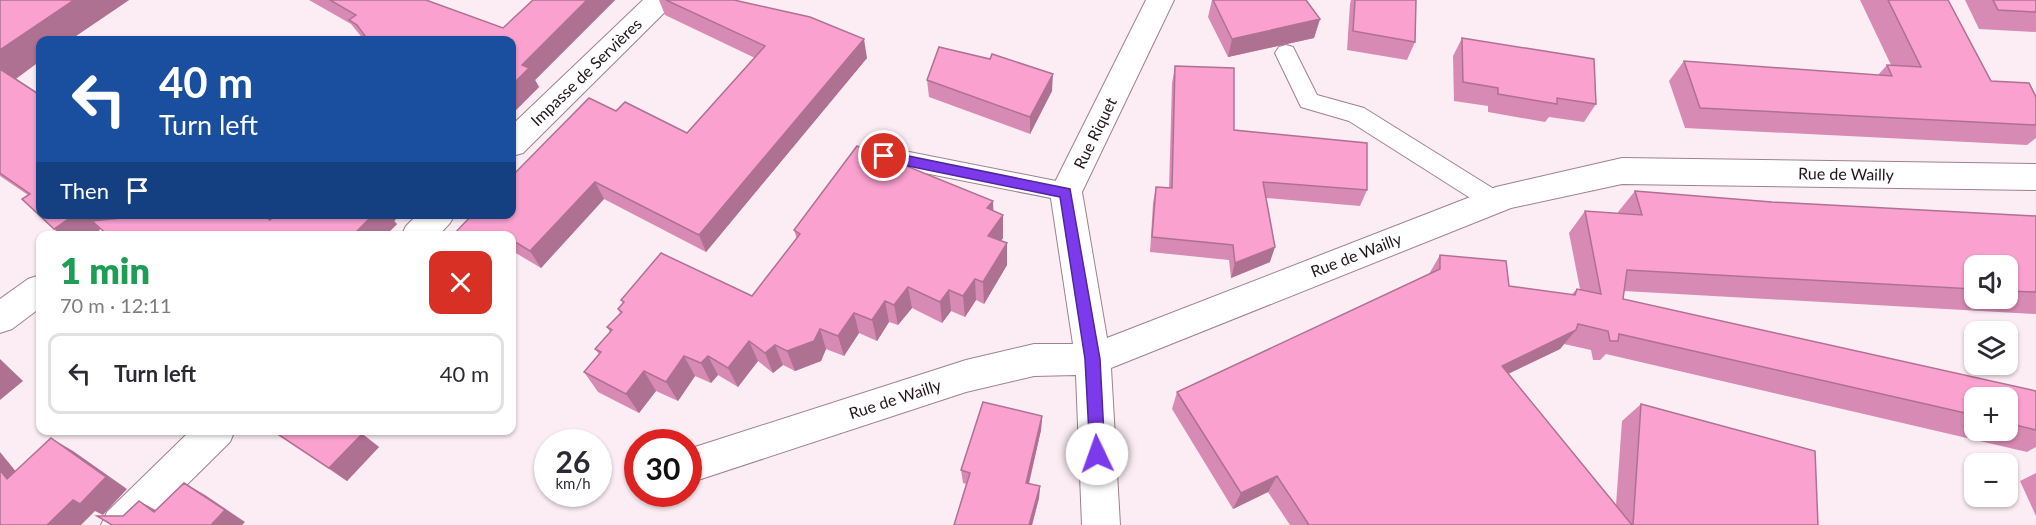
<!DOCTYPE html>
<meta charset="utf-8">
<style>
:root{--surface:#fff;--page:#f7f7f7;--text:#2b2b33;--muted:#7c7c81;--line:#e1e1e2}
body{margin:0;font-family:Lato,sans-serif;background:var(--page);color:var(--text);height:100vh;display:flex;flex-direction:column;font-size:22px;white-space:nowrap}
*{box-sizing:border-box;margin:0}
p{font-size:20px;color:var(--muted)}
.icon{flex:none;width:33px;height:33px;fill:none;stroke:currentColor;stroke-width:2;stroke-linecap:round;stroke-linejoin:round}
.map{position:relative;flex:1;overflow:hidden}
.details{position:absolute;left:36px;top:231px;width:480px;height:204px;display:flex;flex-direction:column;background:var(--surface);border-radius:12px;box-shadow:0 2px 4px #0004}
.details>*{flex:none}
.guide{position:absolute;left:36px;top:36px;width:480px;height:183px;border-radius:12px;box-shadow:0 2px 4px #0004;background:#1a4fa0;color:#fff;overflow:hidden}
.fabs{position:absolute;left:1964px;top:255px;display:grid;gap:12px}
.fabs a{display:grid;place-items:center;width:54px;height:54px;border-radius:12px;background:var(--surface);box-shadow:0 2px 4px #0004;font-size:30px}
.speed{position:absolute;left:534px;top:429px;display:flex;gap:12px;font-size:30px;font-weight:700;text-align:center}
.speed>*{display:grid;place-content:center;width:78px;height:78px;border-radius:50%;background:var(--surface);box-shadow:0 2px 4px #0004;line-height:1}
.speed small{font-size:15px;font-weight:400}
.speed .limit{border:9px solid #d22;background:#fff;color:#111}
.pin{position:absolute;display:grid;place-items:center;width:51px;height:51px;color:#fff;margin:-26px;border:3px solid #fff;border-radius:50%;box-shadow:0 2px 6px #0007}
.me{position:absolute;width:66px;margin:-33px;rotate:357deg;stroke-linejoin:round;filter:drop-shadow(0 0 4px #0008)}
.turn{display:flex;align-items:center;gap:21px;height:126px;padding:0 24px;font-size:27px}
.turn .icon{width:78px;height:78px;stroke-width:2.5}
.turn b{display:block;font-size:42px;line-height:51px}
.then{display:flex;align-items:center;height:57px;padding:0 24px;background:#0003;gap:12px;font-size:22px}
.round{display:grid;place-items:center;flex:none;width:63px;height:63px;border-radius:12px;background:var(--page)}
.summary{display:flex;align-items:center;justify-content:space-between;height:102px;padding:0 24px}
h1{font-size:36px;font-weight:800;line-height:45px;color:#1e9e55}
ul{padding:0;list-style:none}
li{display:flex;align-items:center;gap:18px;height:81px;margin:0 12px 9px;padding:0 12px;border:3px solid var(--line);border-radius:12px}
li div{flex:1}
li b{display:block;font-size:22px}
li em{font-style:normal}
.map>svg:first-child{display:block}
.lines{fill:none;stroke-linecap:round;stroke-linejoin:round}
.lane-casing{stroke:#9f808f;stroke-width:2}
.street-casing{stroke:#9f808f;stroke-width:2}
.lane{fill:#fff;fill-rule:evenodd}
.street{fill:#fff;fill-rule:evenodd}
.wall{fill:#d78ab3;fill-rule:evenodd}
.shaded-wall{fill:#af7192}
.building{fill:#faa1d0;stroke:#af7192;stroke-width:1.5}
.route{fill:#7c3aed;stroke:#51269a;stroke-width:1.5}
.labels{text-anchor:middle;stroke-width:5;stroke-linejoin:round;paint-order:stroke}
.street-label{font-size:16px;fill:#21151b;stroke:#fff}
</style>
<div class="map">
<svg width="2036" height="525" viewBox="0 0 2036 525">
<rect width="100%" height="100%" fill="#fbedf3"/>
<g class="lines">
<defs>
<path id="lane" d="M1286,45l7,2 24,48 47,13 138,86 4,7 -4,7 -8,2 -8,-2 -137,-87 -48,-14 -26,-54 4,-6z
M884,147l182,36 8,2 4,7 -4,7 -8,2 -182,-36 -8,-3 -3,-6 3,-6z"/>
<path id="street" d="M643,0h31l-4,7 -147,146 -11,3v-31z
M1146,0h28l-92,192 25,146 389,-151 126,-29 414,6v26l-414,-6 -111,24 -400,160 9,157h-38l-6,-150 -42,1 -68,16 -268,88 -10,-3v-28l10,-3 268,-86 68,-16h39l-23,-152z
M418,214h37l-5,9 -12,13h-37l5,-10z
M40,275v33l-28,21 -12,4v-34l28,-20z
M191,430h44l-5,12 -84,83h-45l6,-13z"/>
</defs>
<use href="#lane" class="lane-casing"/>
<use href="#street" class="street-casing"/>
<use href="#lane" class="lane"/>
<use href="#street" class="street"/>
</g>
<path class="wall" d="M0,0h129l-59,40h-30v21l-24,18 24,16v119h74l-6,5 13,-1 4,-4h137l8,6 6,-6h125l-7,7 3,3 -12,12h-276l-9,-8 -3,8h-34l-9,-7 -32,-30 6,-4 -28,-19z
M309,0h117l77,28 30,-28h82l-80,80 4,7 -27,27v-74h-148l-13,-16z
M659,0h75l133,58 -161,194 -102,-53 -63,69 -27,-16 -2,3v-19l104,-125 71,22 68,-75 -90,-43z
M1212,0h94l14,19 -6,19 -86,19 -20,-40z
M1351,0h65l-1,42 -8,18 -60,-10 3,-46z
M1860,0h88l43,81 45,16v41l-9,7 -342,-17 -16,-47 15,-20 194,14 9,-10h4z
M1965,0h71v32l-57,-3z
M1462,38l134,66 -12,18 -35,-5 -4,5 -57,-10v-6l-34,-5 -1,-45z
M1175,66l59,64 133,60 -7,16 -94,-8 4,64 -39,16 -2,-18 -79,-8 3,-49 3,-16 13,1 3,-105z
M927,80l125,11 -22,43 -101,-37z
M1635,191l137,11 264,14v98l-412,-23 -1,8 413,92v56l-9,5 -421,-98 -6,6h-7l-2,-10 -27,-6 -4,5 -52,25 108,131 6,-84 19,-17 177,121h-528l-22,-33 -35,17 -61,-100 5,-17 252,-118 11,-19 69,31 62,9 6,-6h3l-11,-56 16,-22 34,3 -1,-2zM1974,266h33v32h-33zM1974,398h33v32h-33z
M994,211l9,27 -2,3 6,24 -23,39 -8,-4 -11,17 -14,-6 -9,12 -30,-15 -14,17 -9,-3 -12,19 -18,-8 -15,23 -18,-7 -5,12 -26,10 -12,-6 -10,8 -15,-12 -20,26 -20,-12 -7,8 -16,-7 -17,25 -22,-10 -17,22 -41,-21 -14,-20 15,-18 -4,-5 15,-17 -3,-5 13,-14 -2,-4 5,-6 -2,-3 131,-4 45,-57 -3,-9z
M1042,416l-1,14 -12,54 11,2 -1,12 -7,27h-78l12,-41 -3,-1 -2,-13z
M270,430h90l-1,1 20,16 -32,34z
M2036,473v43l-16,-35z"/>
<path class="shaded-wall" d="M74,0h55l-59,40h-30v21l-29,21 -11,-10v-22z
M587,0h28l-80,80 4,7 -27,27v-29l10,-20z
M1320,19l-6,19 -86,19 4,-18z
M864,39l3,19 -161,194 -7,-17z
M1053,74l-1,17 -22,43v-17z
M595,182l9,17 -63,69 -11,-17z
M993,201l1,23 -7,-16z
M72,214h42l-12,10 -5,12h-34l-9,-7z
M374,214h27l-7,7 3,3 -12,12h-33z
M1003,215v23l-14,20 -1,-22z
M1007,243v22l-23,39 -1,-22z
M1275,247l-5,15 -39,16 4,-15z
M975,279l1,21 -11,17 -2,-21z
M908,287l4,21 -14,17 -4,-20z
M949,290l2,21 -9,12 -2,-21z
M885,301l4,21 -12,19 -5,-21z
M854,313l5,20 -15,23 -6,-20z
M820,329l6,20 -5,12 -26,10 -8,-20z
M1576,330l-16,19 -73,35 15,-18z
M749,341l9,20 -20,26 -10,-19z
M775,345l8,20 -10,8 -8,-20z
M684,356l11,20 -17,25 -12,-19z
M708,356l10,19 -7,8 -10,-20z
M0,359l23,22 -23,19z
M644,371l12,20 -17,22 -13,-19z
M1042,416l-1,14 -15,65v-12z
M362,434l17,13 -32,34 -18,-13z
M51,438l22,13 54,38 -24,26 -8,-4 -14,14h-34z
M0,452l31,38 -24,-11 -7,-9z
M1277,476l-9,16 -35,17 8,-16z
M184,483l21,12 40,27 -3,3h-31z
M1040,486l-1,12 -7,27h-3z
M139,501l22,12 -7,-1z"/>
<path class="building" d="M0,0h74l-74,50z
M330,0h96l77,28 30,-28h54l-65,65 7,3 -17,17v-45h-144l-11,-15 -8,-5 7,-5z
M666,0h68l76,17 54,22 -165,196 -104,-53 -65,69 -18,-11v-4h-60l21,-22h39v-38l77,-78 27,13 9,-9 62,31 78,-87z
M1213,0h93l14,19 -88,20z
M1355,0h61l-1,42 -62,-11z
M1888,0h60l43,81 38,2 7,14v28l-336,-17 -16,-47 208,15 -5,-11 34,2z
M1993,0h43v12l-38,-2z
M1462,38l132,21 2,45 -39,-6v6l-59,-10v-6l-35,-6z
M939,47l51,12 2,-5 61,20 -23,43 -103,-37z
M1175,66l59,2v62l133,13v47l-104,-8 12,65 -40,16 -2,-18 -81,-8 4,-50 16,1z
M0,69l40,26v119h32l-1,3 -17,12 -32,-30 8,-5 -30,-21z
M857,146l136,55 -6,7 16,7 -15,21 19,7 -24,39 -8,-3 -12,17 -14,-6 -9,12 -32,-15 -14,18 -9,-4 -13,19 -18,-7 -16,23 -18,-7 -6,12 -27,10 -12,-6 -10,8 -16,-12 -21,27 -20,-12 -7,7 -17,-7 -18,26 -22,-11 -18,23 -42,-22 17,-20 -6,-3 17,-19 -5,-3 15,-15 -4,-3 6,-7 -3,-2 40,-47 91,43 48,-62 -6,-4z
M1635,191l137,11 264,14v76l-29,-1v-25h-33v23l-347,-19 -4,29 413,92v39l-29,-7v-25h-33v17l-355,-81 -1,7h-8l-2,-10 -30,-7 -2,6 -74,36 130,159h-323l-32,-49 -36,17 -64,-101 263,-123v-14l66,6 3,25 66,9 2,-6 24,5 -16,-83 57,4z
M125,214h137l8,6 6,-6h98l-22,22h-243l-17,-15 29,-3z
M983,402l59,14 -16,67 14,3 -11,39h-75l16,-52 -9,-3z
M1641,404l174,47 3,74h-185z
M272,430h85l5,4 -33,34z
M51,438l55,39 -26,27 -7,-4 -26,25h-47v-55l7,9z
M184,483l41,27 -14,15h-99l-15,-9h26l16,-15 15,11z"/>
<path class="route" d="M884,151l186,38 30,170 5,95 -3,5 -5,2 -5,-2 -2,-5 -5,-95 -25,-162 -176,-36 -6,-5z"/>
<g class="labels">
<g class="street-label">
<text transform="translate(586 72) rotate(-44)" y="6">Impasse de Servières</text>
<text transform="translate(1095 133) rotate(-64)" y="6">Rue Riquet</text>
<text transform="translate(1846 174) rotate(1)" y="6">Rue de Wailly</text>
<text transform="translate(1356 255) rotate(-21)" y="6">Rue de Wailly</text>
<text transform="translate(895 399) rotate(-18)" y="6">Rue de Wailly</text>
</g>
</g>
</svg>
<div class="fabs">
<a><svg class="icon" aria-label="sound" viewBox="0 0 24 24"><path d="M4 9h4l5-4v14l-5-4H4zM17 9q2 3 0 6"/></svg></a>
<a><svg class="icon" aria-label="layers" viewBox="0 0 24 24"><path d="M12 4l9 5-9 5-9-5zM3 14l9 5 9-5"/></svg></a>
<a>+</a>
<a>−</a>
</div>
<div class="speed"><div>26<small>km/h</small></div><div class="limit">30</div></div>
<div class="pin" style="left:884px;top:156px;background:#d93025"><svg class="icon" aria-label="arrive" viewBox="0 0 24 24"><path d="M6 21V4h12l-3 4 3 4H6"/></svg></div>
<svg class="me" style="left:1097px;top:454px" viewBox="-20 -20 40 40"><circle r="19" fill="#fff"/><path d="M0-13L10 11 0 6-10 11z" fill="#7c3aed"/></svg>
<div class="guide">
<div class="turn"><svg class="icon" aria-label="left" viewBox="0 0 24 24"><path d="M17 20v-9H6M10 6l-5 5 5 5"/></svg><div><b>40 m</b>Turn left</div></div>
<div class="then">Then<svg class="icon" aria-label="arrive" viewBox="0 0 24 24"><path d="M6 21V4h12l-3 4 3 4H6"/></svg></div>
</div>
<section class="details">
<div class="summary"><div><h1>1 min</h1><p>70 m · 12:11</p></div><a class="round" style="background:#d93025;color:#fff"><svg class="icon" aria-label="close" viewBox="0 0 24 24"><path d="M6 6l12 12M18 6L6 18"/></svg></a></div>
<ul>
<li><svg class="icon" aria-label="left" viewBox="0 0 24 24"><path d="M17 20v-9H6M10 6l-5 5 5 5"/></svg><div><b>Turn left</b></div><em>40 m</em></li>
</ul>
</section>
</div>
